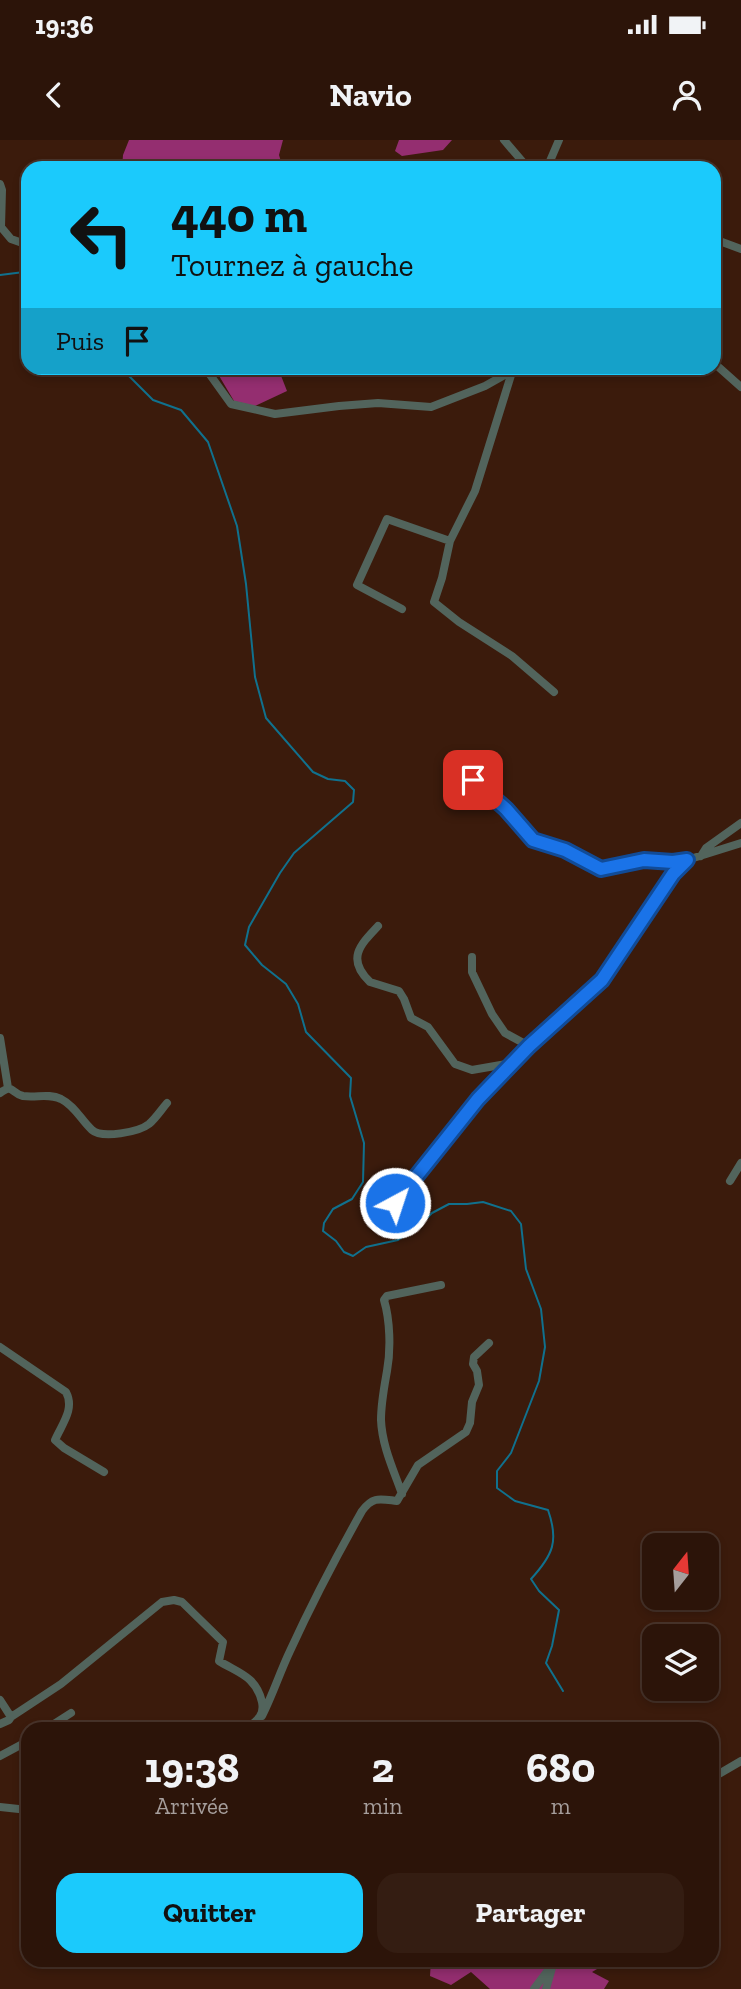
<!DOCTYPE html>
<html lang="fr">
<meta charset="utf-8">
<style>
:root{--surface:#2c1409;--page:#341d12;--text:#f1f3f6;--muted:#a69e9c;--line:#48332a;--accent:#1bcafc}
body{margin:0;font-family:"Zilla Slab",serif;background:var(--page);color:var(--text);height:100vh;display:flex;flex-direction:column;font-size:26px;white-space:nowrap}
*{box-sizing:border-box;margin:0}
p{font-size:23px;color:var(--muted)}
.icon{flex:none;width:38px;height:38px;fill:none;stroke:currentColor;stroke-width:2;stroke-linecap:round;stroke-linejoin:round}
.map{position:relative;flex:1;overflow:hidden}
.details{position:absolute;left:21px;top:1582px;width:698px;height:245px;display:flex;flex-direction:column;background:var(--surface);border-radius:21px;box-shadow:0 4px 10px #0003,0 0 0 2px var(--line)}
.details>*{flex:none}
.banner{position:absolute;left:21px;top:21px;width:700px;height:214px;border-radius:21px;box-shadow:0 4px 10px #0003,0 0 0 2px var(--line);background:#1bcafc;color:#111;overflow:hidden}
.needle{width:46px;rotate:17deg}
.buttons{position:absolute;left:642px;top:1393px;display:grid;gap:14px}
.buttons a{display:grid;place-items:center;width:77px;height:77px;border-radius:14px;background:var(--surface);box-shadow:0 4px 10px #0003,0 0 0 2px var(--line);font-size:35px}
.pin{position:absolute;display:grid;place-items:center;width:60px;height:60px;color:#fff;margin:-30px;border-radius:14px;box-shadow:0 4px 10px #0006}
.me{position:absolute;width:77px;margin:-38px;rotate:40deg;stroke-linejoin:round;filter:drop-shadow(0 0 5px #0008)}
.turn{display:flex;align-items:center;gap:24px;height:147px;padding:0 35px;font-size:32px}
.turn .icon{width:91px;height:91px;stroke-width:2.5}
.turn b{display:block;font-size:49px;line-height:60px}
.then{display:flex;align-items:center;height:66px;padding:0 35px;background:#0003;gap:14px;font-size:26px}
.eta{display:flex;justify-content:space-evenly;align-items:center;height:119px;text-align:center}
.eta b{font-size:42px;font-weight:700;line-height:49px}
.primary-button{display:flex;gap:14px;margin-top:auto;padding:14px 35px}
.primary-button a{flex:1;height:80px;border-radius:21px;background:var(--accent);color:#111;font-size:28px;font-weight:700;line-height:80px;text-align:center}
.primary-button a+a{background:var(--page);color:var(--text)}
.status{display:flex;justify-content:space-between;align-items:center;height:49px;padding:0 35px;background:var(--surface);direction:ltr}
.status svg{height:19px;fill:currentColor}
header{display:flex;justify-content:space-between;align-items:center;height:91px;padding:0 35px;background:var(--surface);font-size:32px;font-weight:700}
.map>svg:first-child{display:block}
.forest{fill:#942e70}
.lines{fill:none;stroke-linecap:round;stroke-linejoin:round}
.stream{stroke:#10718e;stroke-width:2}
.minor{stroke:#52645c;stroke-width:8}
.route-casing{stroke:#114b97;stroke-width:18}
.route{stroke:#1a73e8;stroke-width:12}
</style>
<div class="status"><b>19:36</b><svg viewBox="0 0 49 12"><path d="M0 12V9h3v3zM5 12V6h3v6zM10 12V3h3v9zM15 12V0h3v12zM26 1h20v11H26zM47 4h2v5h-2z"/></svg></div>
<header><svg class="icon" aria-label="back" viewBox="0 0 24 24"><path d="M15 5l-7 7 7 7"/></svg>Navio<svg class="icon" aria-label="person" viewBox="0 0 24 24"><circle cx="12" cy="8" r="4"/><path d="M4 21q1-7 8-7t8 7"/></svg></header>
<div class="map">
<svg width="741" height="1849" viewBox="0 0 741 1849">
<rect width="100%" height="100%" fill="#3b1b0c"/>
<path class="forest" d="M129,0h154l-4,15 4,13h-161l1,-13z
M399,0h53l-9,10 -41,6 -7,-5z
M232,228h46l9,23 -32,15 -21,-5 -16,-27 11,-3z
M431,1820h181l-20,12 17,9 -5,8h-114l-19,-17 -20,13 -21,-9z"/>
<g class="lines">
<path class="stream" d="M0,135l24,-3 4,3
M116,228l9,4 28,28 28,10 27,32 29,84 9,58 9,93 11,41 47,54 15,7 17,2 9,9 -1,12 -59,51 -14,20 -31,54 -4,18 17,20 24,19 12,20 8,28 45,46 -1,18 14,47 -1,39 -11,17 -19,10 -9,14 -1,8 13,10 8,11 9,4 13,-9 32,-7 21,-14 13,-13 17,-9h18l16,-2 28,9 10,13 5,45 15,40 4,38 -6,34 -28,72 -14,18v17l18,13 33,9c11,31 5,45 -17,69l8,12 20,19 -7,36 -6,17 17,28"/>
<path class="minor" d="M504,0l24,28
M547,28l12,-28
M0,44l2,6 -1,37 10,12 17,6
M714,99l27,10
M714,223l27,24
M208,232l23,32 44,10 64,-8 39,-3 53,4 54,-21 32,-18
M512,232l-37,119 -25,50 -8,37 -8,24 25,20 53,34 42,36
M402,469l-45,-24 30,-66 63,22
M473,640l33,29 27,31 32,10 36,19 43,-9 29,2 14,-2
M701,716l5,-8 35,-25
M378,786c-18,19 -32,33 -8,56l29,9 5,8 7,19 17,9 27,37 17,6 40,-7
M472,817v15l20,42 13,19 24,13
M0,898l8,50
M0,953c13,-10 11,0 23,3 14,2 25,-3 38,3 14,7 20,21 31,31 10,9 47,2 57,-6 7,-6 12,-14 18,-21
M730,1041l11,-18
M395,1064l83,-105 51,-53 73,-66 71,-106 14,-14 54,-17
M0,1207l66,45c9,17 -4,32 -11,48l9,8 40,24
M402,1354c-8,-23 -20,-48 -21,-74 0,-17 3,-32 6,-49 4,-22 3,-51 -3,-71l3,-4 54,-11
M0,1560l11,17 -2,3 -9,4
M262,1576c11,-22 18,-44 28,-65 22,-48 46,-94 72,-140 11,-15 18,-12 35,-10l21,-36 48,-33 4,-9 2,-21 7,-17 -2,-14 -4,-7 1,-7 15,-14
M11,1577l50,-33 101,-82 12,-2 8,2 41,40 -4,19c19,12 37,15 43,41 3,14 -6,19 -16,27
M46,1589l25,-16
M0,1616l28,-15
M712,1638l29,-17
M0,1667l28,3
M534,1849l21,-28
M546,1849l6,-21"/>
</g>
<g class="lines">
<defs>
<path id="route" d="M395,1063l83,-104 51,-53 73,-66 71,-106 14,-14 -14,2 -29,-2 -43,9 -36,-19 -32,-10 -27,-31 -33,-29"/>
</defs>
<use href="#route" class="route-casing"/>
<use href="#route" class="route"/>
</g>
</svg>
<div class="buttons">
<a><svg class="needle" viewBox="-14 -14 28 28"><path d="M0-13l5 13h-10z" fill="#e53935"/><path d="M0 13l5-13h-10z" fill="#a69e9c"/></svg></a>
<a><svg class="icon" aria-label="layers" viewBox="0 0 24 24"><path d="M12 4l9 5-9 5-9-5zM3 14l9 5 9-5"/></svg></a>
</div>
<div class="pin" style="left:473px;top:640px;background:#d93025"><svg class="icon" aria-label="arrive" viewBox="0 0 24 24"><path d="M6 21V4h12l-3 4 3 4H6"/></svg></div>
<svg class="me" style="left:395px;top:1063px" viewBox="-20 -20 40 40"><circle r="17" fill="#1a73e8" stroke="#fff" stroke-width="3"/><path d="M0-11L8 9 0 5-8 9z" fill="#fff"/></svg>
<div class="banner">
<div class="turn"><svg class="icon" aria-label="left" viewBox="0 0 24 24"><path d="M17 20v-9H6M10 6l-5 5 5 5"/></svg><div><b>440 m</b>Tournez à gauche</div></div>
<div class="then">Puis<svg class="icon" aria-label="arrive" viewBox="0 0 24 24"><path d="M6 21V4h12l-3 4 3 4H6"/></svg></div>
</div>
<section class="details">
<div class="eta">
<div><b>19:38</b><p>Arrivée</p></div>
<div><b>2</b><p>min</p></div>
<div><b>680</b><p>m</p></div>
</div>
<div class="primary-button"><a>Quitter</a><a>Partager</a></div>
</section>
</div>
